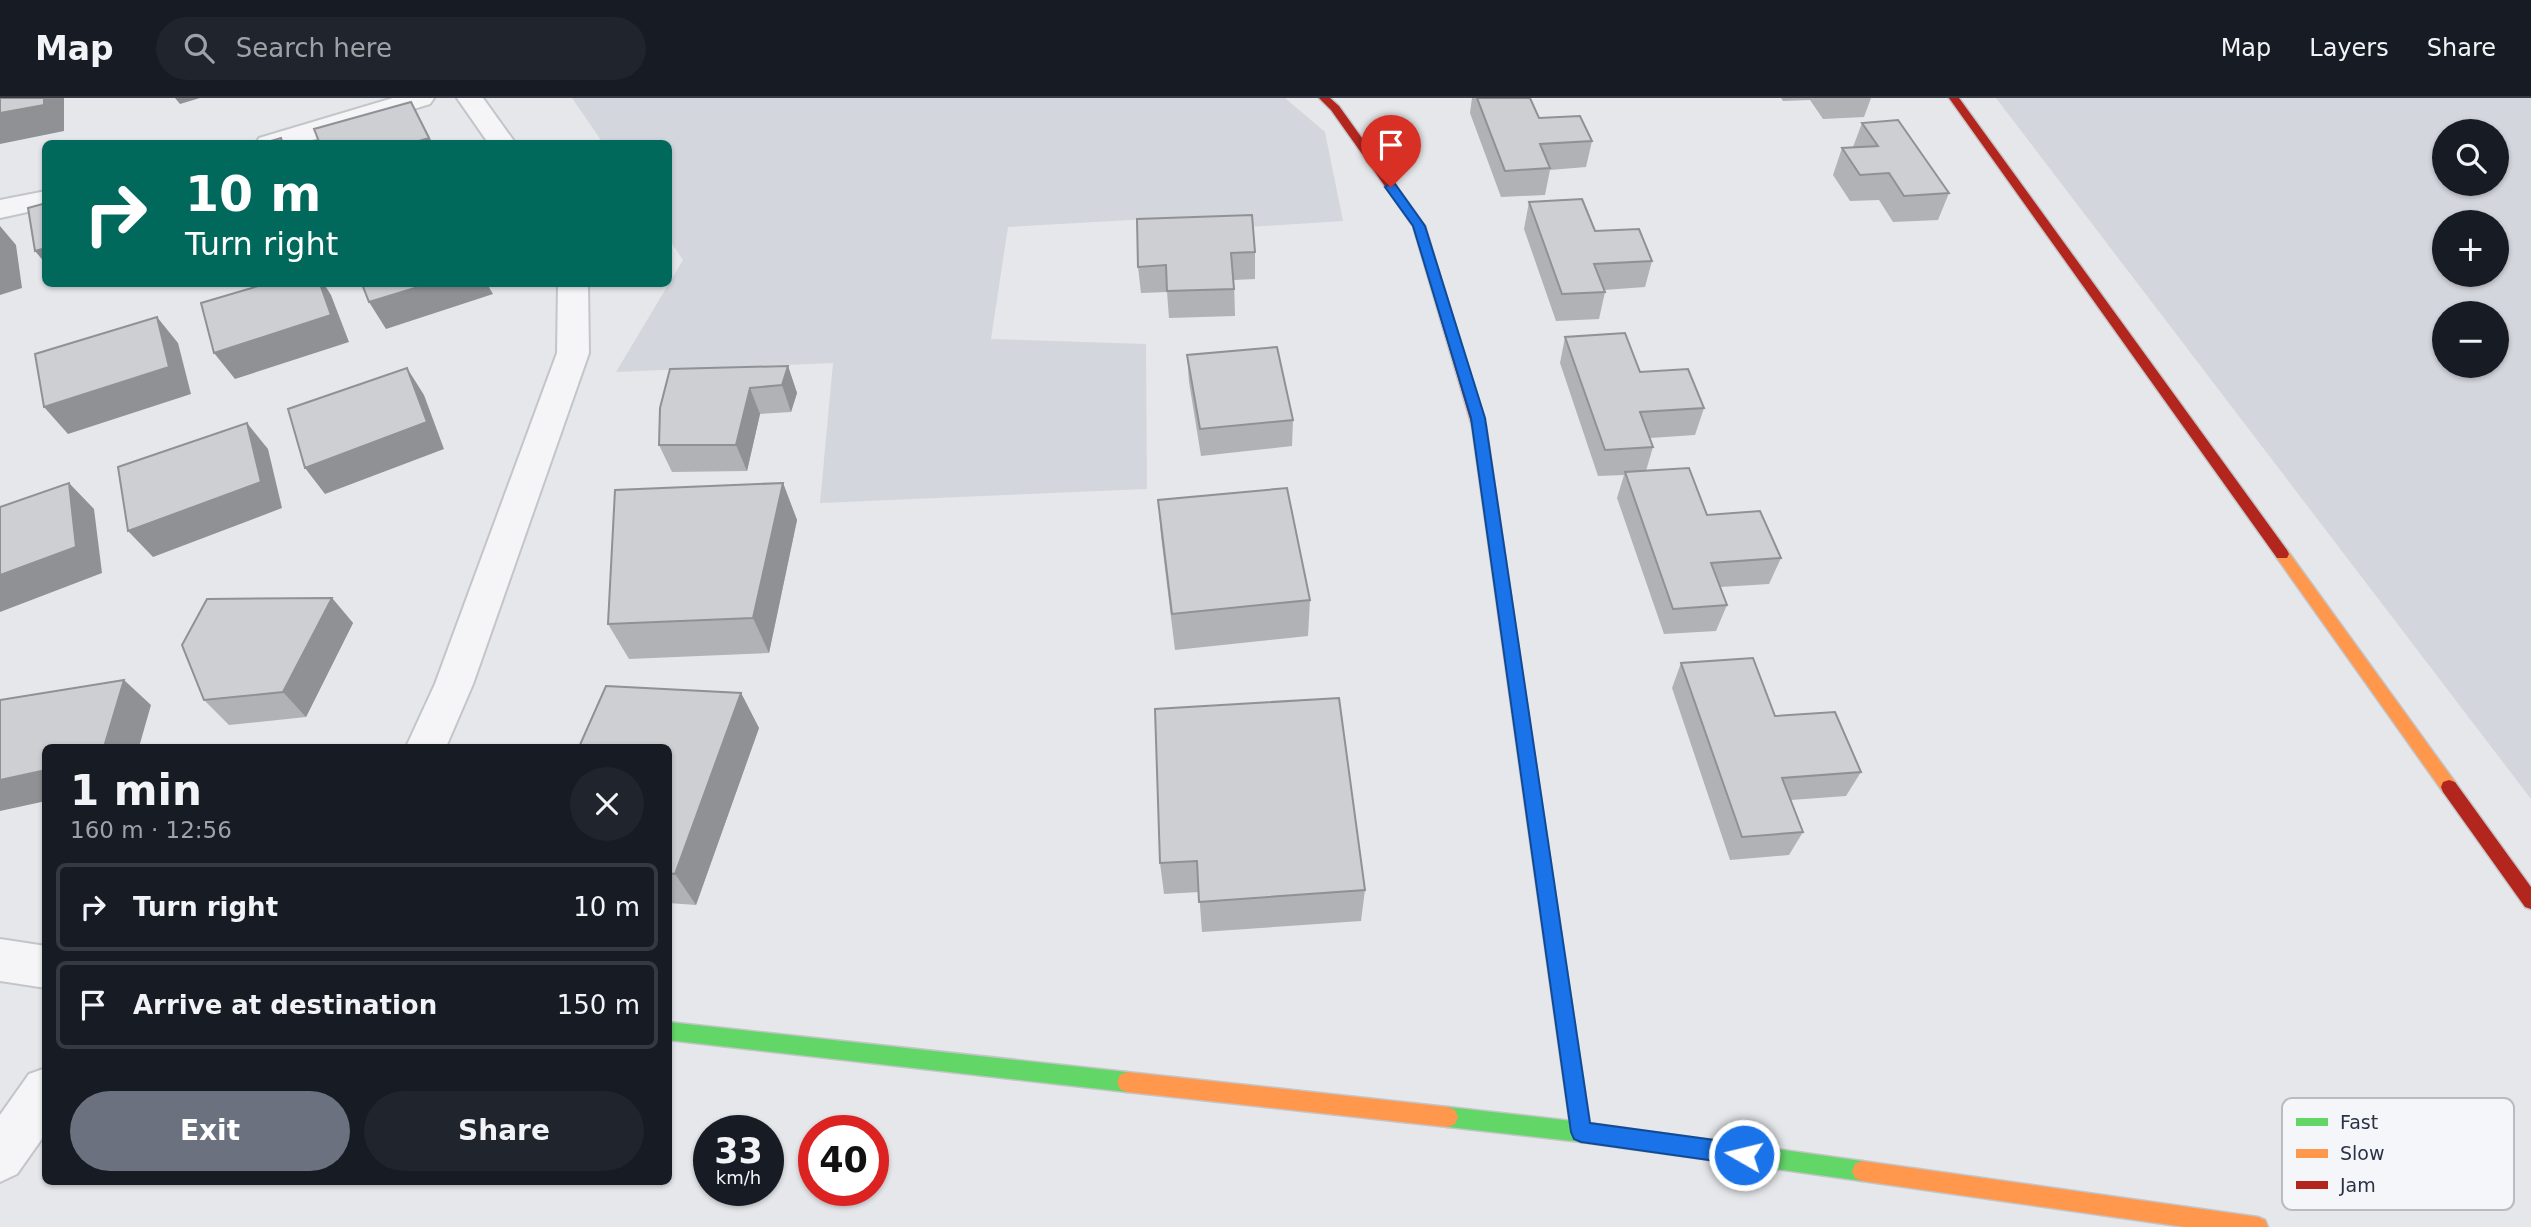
<!DOCTYPE html>
<meta charset="utf-8">
<style>
:root{--surface:#171b24;--page:#20242c;--text:#f1f3f6;--muted:#9ea1a6;--line:#363941;--accent:#6c717f}
body{margin:0;font-family:"DejaVu Sans",sans-serif;background:var(--page);color:var(--text);height:100vh;display:flex;flex-direction:column;font-size:26px;white-space:nowrap}
*{box-sizing:border-box;margin:0}
p{font-size:23px;color:var(--muted)}
.icon{flex:none;width:38px;height:38px;fill:none;stroke:currentColor;stroke-width:2;stroke-linecap:round;stroke-linejoin:round}
.map{position:relative;flex:1;overflow:hidden}
.sheet{position:absolute;left:42px;top:646px;width:630px;height:441px;display:flex;flex-direction:column;background:var(--surface);border-radius:10px;box-shadow:0 2px 5px #0004}
.sheet>*{flex:none}
.guide{position:absolute;left:42px;top:42px;width:630px;height:147px;border-radius:10px;box-shadow:0 2px 5px #0004;background:#00695c;color:#fff;overflow:hidden}
.controls{position:absolute;left:2432px;top:21px;display:grid;gap:14px}
.controls a{display:grid;place-items:center;width:77px;height:77px;border-radius:50%;background:var(--surface);box-shadow:0 2px 5px #0004;font-size:35px}
.speed{position:absolute;left:693px;top:1017px;display:flex;gap:14px;font-size:35px;font-weight:700;text-align:center}
.speed>*{display:grid;place-content:center;width:91px;height:91px;border-radius:50%;background:var(--surface);box-shadow:0 2px 5px #0004;line-height:1}
.speed small{font-size:18px;font-weight:400}
.speed .limit{border:10px solid #d22;background:#fff;color:#111}
.pin{position:absolute;display:grid;place-items:center;width:60px;height:60px;color:#fff;margin:-72px -30px;border-radius:50% 50% 50% 0;rotate:-45deg;box-shadow:0 0 7px #0007}
.pin .icon{rotate:45deg}
.me{position:absolute;width:77px;margin:-38px;rotate:278deg;stroke-linejoin:round;filter:drop-shadow(0 0 5px #0008)}
.turn{display:flex;align-items:center;gap:24px;height:147px;padding:0 28px;font-size:32px}
.turn .icon{width:91px;height:91px;stroke-width:2.5}
.turn b{display:block;font-size:49px;line-height:60px}
.round{display:grid;place-items:center;flex:none;width:74px;height:74px;border-radius:37px;background:var(--page)}
.headline{display:flex;align-items:center;justify-content:space-between;height:119px;padding:0 28px}
h1{font-size:42px;font-weight:600;line-height:52px}
.primary-button{display:flex;gap:14px;margin-top:auto;padding:14px 28px}
.primary-button a{flex:1;height:80px;border-radius:42px;background:var(--accent);color:#fff;font-size:28px;font-weight:600;line-height:80px;text-align:center}
.primary-button a+a{background:var(--page);color:var(--text)}
ul{padding:0;list-style:none}
li{display:flex;align-items:center;gap:21px;height:88px;margin:0 14px 10px;padding:0 14px;border:4px solid var(--line);border-radius:10px}
li div{flex:1}
li b{display:block;font-size:26px}
li em{font-style:normal}
header{display:flex;align-items:center;gap:42px;box-sizing:border-box;height:98px;padding:0 35px;background:var(--surface);border-bottom:2px solid var(--line)}
header strong{font-size:33px}
nav{display:flex;gap:38px;margin-inline-start:auto;font-size:24px}
.search{width:490px;height:63px;background:var(--page);display:flex;align-items:center;gap:18px;box-sizing:border-box;padding:0 24px;border-radius:38px;color:var(--muted);font-size:26px}
.map>svg:first-child{display:block}
.built{fill:#d4d6dd;fill-rule:evenodd}
.lines{fill:none;stroke-linecap:round;stroke-linejoin:round}
.street-casing{stroke:#c4c5c8;stroke-width:4}
.fast-casing{stroke:#c4c5c8;stroke-width:3}
.slow-casing{stroke:#c4c5c8;stroke-width:3}
.jam-casing{stroke:#c4c5c8;stroke-width:3}
.street{fill:#f5f5f7;fill-rule:evenodd}
.fast{fill:#63d668;fill-rule:evenodd}
.slow{fill:#ff974d;fill-rule:evenodd}
.jam{fill:#b3261e;fill-rule:evenodd}
.wall{fill:#b1b2b5}
.shaded-wall{fill:#909194}
.building{fill:#cecfd3;stroke:#909194;stroke-width:2}
.route{fill:#1a73e8;stroke:#114b97;stroke-width:2}
.key{fill:#f4f6f9;stroke:#b8bbc3;stroke-width:2}
.key-label{font-size:19px;fill:#2b3245}
</style>
<header>
<strong>Map</strong>
<div class="search"><svg class="icon" aria-label="search" viewBox="0 0 24 24"><circle cx="10" cy="10" r="6"/><path d="M15 15l6 6"/></svg>Search here</div>
<nav><a>Map</a><a>Layers</a><a>Share</a></nav>
</header>
<div class="map">
<svg width="2531" height="1129" viewBox="0 0 2531 1129">
<rect width="100%" height="100%" fill="#e6e7ea"/>
<path class="built" d="M572,0h713l40,34 18,89 -124,8 -19,-13 -192,11 -17,112 155,5 1,145 -327,14 13,-140 -217,9 67,-112 -14,-21 -1,-95 -65,-1z
M1996,0h535v701zM2445,33h52v53h-52zM2445,124h52v53h-52zM2445,215h52v53h-52z"/>
<g class="lines">
<defs>
<path id="street" d="M393,0h41l-4,6 -131,40h-43l3,-6z
M457,0h26l33,46h-27z
M46,93v17l-46,10v-18z
M558,186h30l1,69 -116,331 -27,63h-40l29,-63 122,-331z
M0,841l46,7v42l-46,-7z
M46,970v65l-29,41 -17,8v-67l29,-41z"/>
<path id="fast" d="M1479,323l7,5 42,286 -2,5h-12l-2,-5 -40,-286z
M668,924l459,50 7,3 3,7 -3,7 -7,3 -459,-52z
M1448,1009l133,15 281,39 7,3 3,7 -3,7 -7,3 -281,-39 -133,-15 -7,-3 -3,-7 3,-7z"/>
<path id="slow" d="M2282,451l5,1 168,232 2,5 -2,5 -6,2 -6,-2 -166,-234 -2,-4z
M1520,607l6,2 2,5 63,420 -3,7 -7,3 -7,-3 -3,-7 -59,-420 2,-5z
M1127,974l321,35 7,3 3,7 -3,7 -7,3 -321,-35 -7,-3 -3,-7 3,-7z
M1862,1063l396,56 7,3 3,7h-83l-323,-46 -7,-3 -3,-7 3,-7z"/>
<path id="jam" d="M1319,0h11l9,8 86,120 61,200 -2,3 -5,2 -7,-5 -59,-200 -82,-116z
M1949,0h10l328,452 2,4 -2,4h-10z
M2449,682l6,2 76,105v22l-6,-2 -82,-115 -2,-5 2,-5z"/>
</defs>
<use href="#street" class="street-casing"/>
<use href="#fast" class="fast-casing"/>
<use href="#slow" class="slow-casing"/>
<use href="#jam" class="jam-casing"/>
<use href="#street" class="street"/>
<use href="#fast" class="fast"/>
<use href="#slow" class="slow"/>
<use href="#jam" class="jam"/>
</g>
<path class="wall" d="M1472,0h58l9,20 53,23 -6,26 -36,3 -5,25 -44,2 -31,-84z
M1781,0h90l-7,19 -41,2 -13,-19 -27,1z
M1862,25l87,70 -11,27 -45,2 -14,-22 -29,1 -17,-26 9,-27 11,-1z
M1529,104l66,29 57,30 -7,26 -41,3 1,2 -6,27 -43,2 -32,-92z
M1137,121l118,33v27l-21,1 1,36 -66,2 -2,-26 -26,1 -3,-26z
M1565,239l75,35 64,36 -9,27 -45,3 3,9 -7,24 61,44 74,43 -12,26 -49,3 7,18 -11,26 -52,3 -47,-136 7,-23 -26,1 -38,-113z
M1187,257l106,65 -1,26 -91,10 -12,-74z
M788,268l9,27 -6,19 -31,2 -13,57 -75,1 -13,-27 1,-37z
M783,385l14,37 -28,133 -140,6 -21,-35z
M1158,402l152,100 -2,36 -133,14 -14,-114z
M332,500l21,25 -47,94 -77,8 -25,-25z
M1681,565l94,53 86,56 -15,24 -55,4 12,32 -14,23 -59,5 -58,-172z
M741,595l18,35 -63,177 -28,-2v-156z
M1155,611l210,181 -4,31 -159,11 -3,-40 -35,2 -4,-31z"/>
<path class="shaded-wall" d="M44,0h20v33l-64,13v-31z
M175,0h25l-20,6z
M411,4l22,42h-24z
M0,128l16,19 6,43 -22,7z
M46,150v16l-11,-13z
M320,186h4l7,11 18,47 -114,37 -21,-26z
M428,186h59l6,10 -107,35 -17,-27z
M157,219l21,26 13,51 -123,40 -24,-27z
M788,268l9,27 -6,19 -9,-27z
M407,270l17,27 20,54 -119,45 -20,-26z
M750,290l10,26 -13,57 -11,-26z
M247,325l21,26 14,59 -129,49 -25,-26z
M69,385l25,26 8,64 -102,39v-37z
M783,385l14,37 -28,133 -16,-35z
M332,500l21,25 -47,94 -23,-25z
M124,582l27,25 -12,42h-35z
M741,595l18,35 -63,177 -21,-31z
M46,672v31l-46,10v-31z"/>
<path class="building" d="M0,0h44v7l-44,8z
M1477,0h53l9,20 41,-2 12,25 -52,3 10,24 -45,3z
M411,4l18,36 -20,6h-89l-6,-15z
M1898,22l51,73 -45,3 -15,-23 -29,2 -18,-27 36,-2 -16,-23z
M281,40l2,6h-22z
M1582,101l13,32 44,-2 13,32 -58,3 11,28 -43,2 -33,-92z
M46,105v45l-11,3 -7,-43z
M1252,117l3,37 -24,1 3,36 -67,2 -1,-26 -28,2 -1,-48z
M265,186h55l11,31 -117,38 -13,-50z
M362,186h66l-59,18z
M157,219l12,50 -125,40 -9,-53z
M1625,235l15,39 48,-3 16,39 -64,4 13,35 -48,3 -40,-113z
M1277,249l16,73 -93,9 -13,-74z
M788,268l-6,19 -32,3 -14,57h-77l1,-37 10,-39z
M407,270l20,54 -122,46 -17,-59z
M247,325l14,59 -133,49 -10,-64z
M1689,370l18,47 53,-4 21,47 -70,5 16,42 -54,4 -48,-137z
M69,385l7,64 -76,28v-68z
M783,385l-30,135 -145,6 7,-134z
M1287,390l23,112 -138,14 -14,-114z
M332,500l-49,94 -79,8 -22,-55 25,-46z
M1753,560l22,58 60,-4 26,60 -79,6 21,54 -61,5 -61,-174z
M124,582l-20,67h-58v23l-46,10v-80z
M606,588l135,7 -66,181 -7,-1v-126h-89z
M1339,600l26,192 -166,12 -2,-41 -37,2 -5,-154z"/>
<path class="route" d="M1391,85l4,1 30,42 60,192 105,705 154,21 7,3 3,8 -3,7 -7,3 -163,-23 -7,-3 -3,-7 -100,-714 -58,-192 -28,-39z"/>
<rect x="2282" y="1000" width="232" height="112" rx="10" class="key"/>
<rect x="2296" y="1020" width="32" height="8" fill="#63d668"/>
<rect x="2296" y="1051" width="32" height="9" fill="#ff974d"/>
<rect x="2296" y="1083" width="32" height="8" fill="#b3261e"/>
<g class="key-label">
<text x="2340" y="1031">Fast</text>
<text x="2340" y="1062">Slow</text>
<text x="2340" y="1094">Jam</text>
</g>
</svg>
<div class="controls">
<a><svg class="icon" aria-label="search" viewBox="0 0 24 24"><circle cx="10" cy="10" r="6"/><path d="M15 15l6 6"/></svg></a>
<a>+</a>
<a>−</a>
</div>
<div class="speed"><div>33<small>km/h</small></div><div class="limit">40</div></div>
<div class="pin" style="left:1391px;top:89px;background:#d93025"><svg class="icon" aria-label="arrive" viewBox="0 0 24 24"><path d="M6 21V4h12l-3 4 3 4H6"/></svg></div>
<svg class="me" style="left:1744px;top:1057px" viewBox="-20 -20 40 40"><circle r="17" fill="#1a73e8" stroke="#fff" stroke-width="3"/><path d="M0-11L8 9 0 5-8 9z" fill="#fff"/></svg>
<div class="guide">
<div class="turn"><svg class="icon" aria-label="right" viewBox="0 0 24 24"><path d="M7 20v-9h11M14 6l5 5-5 5"/></svg><div><b>10 m</b>Turn right</div></div>
</div>
<section class="sheet">
<div class="headline"><div><h1>1 min</h1><p>160 m · 12:56</p></div><a class="round"><svg class="icon" aria-label="close" viewBox="0 0 24 24"><path d="M6 6l12 12M18 6L6 18"/></svg></a></div>
<ul>
<li><svg class="icon" aria-label="right" viewBox="0 0 24 24"><path d="M7 20v-9h11M14 6l5 5-5 5"/></svg><div><b>Turn right</b></div><em>10 m</em></li>
<li><svg class="icon" aria-label="arrive" viewBox="0 0 24 24"><path d="M6 21V4h12l-3 4 3 4H6"/></svg><div><b>Arrive at destination</b></div><em>150 m</em></li>
</ul>
<div class="primary-button"><a>Exit</a><a>Share</a></div>
</section>
</div>
